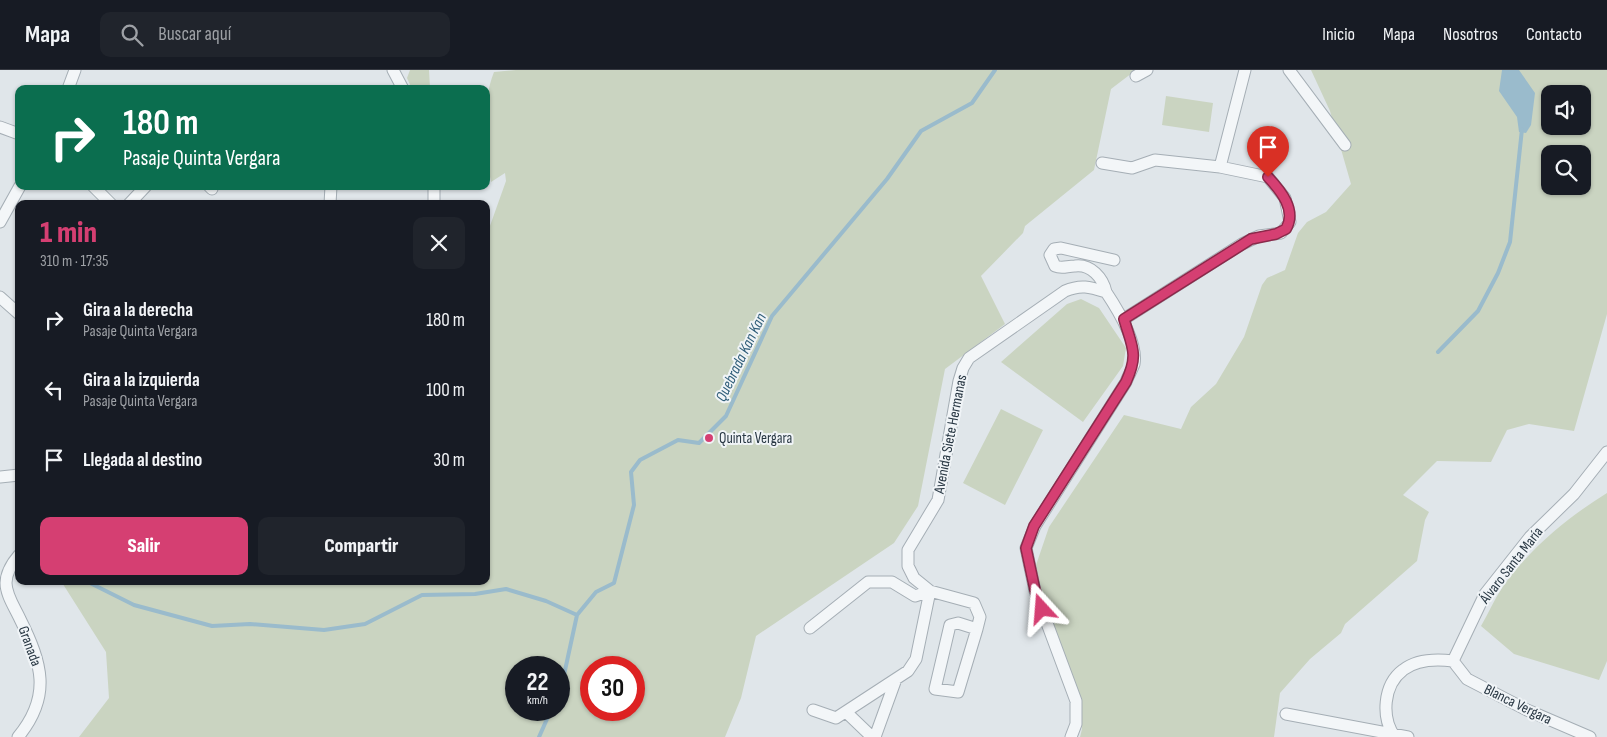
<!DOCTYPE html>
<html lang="es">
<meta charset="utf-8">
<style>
:root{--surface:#171b24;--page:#20242c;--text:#f1f3f6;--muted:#9ea1a6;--line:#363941;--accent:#d53f72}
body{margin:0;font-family:"Sofia Sans Condensed",sans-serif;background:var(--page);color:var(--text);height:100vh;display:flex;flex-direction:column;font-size:19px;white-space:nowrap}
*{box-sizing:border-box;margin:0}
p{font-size:16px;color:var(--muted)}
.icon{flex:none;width:28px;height:28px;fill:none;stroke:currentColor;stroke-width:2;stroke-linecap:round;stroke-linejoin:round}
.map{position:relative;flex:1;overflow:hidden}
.side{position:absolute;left:15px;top:130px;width:475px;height:385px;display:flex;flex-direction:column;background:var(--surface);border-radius:10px;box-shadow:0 1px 4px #0004}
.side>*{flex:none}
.banner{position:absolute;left:15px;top:15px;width:475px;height:105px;border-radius:10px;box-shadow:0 1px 4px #0004;background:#0b6e4f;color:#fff;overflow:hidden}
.tools{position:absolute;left:1541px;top:15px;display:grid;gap:10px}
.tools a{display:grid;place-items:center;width:50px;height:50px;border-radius:10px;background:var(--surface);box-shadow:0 1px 4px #0004;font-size:25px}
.speed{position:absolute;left:505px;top:586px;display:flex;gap:10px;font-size:25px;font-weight:700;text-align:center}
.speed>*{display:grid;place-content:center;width:65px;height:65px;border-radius:50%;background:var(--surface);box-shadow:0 1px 4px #0004;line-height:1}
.speed small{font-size:12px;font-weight:400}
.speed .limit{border:8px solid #d22;background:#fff;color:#111}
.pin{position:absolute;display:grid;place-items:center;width:42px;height:42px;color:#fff;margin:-51px -21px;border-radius:50% 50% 50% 0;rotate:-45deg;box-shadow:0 0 5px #0007}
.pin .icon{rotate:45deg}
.me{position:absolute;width:55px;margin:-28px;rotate:341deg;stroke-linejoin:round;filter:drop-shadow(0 0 4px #0008)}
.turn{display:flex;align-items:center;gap:18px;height:105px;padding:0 25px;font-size:22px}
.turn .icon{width:65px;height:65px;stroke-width:2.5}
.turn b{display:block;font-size:35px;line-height:42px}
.round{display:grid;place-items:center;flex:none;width:52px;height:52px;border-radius:10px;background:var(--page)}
.headline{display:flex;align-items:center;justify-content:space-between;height:85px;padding:0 25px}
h1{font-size:30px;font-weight:800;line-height:38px;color:var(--accent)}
.action{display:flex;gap:10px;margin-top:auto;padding:10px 25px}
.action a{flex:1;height:58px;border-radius:10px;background:var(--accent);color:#fff;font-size:20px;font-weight:800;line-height:58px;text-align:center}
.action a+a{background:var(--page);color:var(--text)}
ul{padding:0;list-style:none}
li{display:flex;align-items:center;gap:15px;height:70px;padding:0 25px}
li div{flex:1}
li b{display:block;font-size:19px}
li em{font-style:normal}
header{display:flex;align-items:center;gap:30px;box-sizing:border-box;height:70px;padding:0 25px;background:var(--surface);border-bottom:1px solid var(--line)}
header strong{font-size:24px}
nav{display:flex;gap:28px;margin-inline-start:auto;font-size:18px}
.search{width:350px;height:45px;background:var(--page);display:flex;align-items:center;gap:12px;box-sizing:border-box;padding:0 18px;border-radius:10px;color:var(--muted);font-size:19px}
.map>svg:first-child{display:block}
.green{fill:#cad4c1;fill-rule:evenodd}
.water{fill:#9abbcc}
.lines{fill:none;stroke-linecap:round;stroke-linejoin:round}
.stream{stroke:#9abbcc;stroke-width:4}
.minor-casing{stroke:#a5aeb5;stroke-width:13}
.minor{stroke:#f3f6f8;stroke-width:11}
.route-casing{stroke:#8a294a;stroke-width:12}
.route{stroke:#d53f72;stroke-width:9}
.poi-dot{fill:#d53f72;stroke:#f0f4f7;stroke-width:2}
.labels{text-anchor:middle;stroke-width:4;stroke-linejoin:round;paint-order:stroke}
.street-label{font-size:15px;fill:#283743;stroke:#f0f4f7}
.poi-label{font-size:15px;fill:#283743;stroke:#f0f4f7;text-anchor:start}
.water-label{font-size:16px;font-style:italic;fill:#305e79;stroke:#f0f4f7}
</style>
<header>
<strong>Mapa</strong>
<div class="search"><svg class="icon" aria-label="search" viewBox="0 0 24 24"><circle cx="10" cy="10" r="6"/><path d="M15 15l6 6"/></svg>Buscar aquí</div>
<nav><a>Inicio</a><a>Mapa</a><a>Nosotros</a><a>Contacto</a></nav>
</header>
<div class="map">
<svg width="1607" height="667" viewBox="0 0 1607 667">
<rect width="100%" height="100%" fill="#e0e6ea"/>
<path class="green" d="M410,0h19l1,18 -18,1 -5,-11z
M516,0h620l-25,19 -17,81 -69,56 -2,7 -42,43 24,48 -60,45 -27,137 -24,37 -138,93 -15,62 -16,39h-646l30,-39 -3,-46 -45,-71h425v-344l20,-56 -1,-8 -14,9c-7,-35 -10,-77 3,-110zM516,598h43v42h-43zM591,598h43v42h-43z
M1311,0h296v244l-33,117 -45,-7 -22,6 -16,32 -54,-1 -34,34 26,17 -4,8 -8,41 -72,63 -4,9 -31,26 -30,34 -6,44h-194l2,-8 -3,-25 -45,-133 15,-44 75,-112 57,14 10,-22 25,-23 28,-47 18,-52 5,-7 18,-8 13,-37 9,-11 19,-10 25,-28 -21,-73zM1550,24h32v32h-32zM1550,84h32v32h-32z
M1166,26l47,7 -4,29 -47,-7z
M1081,229l18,9 27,40 -3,18 -40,56 -82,-60 66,-58z
M1001,339l42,21 -38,75 -42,-22z
M1607,423v168l-8,19 -85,-26 -33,-28c7,-12 13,-26 21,-38 26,-38 66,-71 105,-95z"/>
<path class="water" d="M1502,0h17l16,23 -4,32 -5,8 -7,-1 -2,-15 -18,-26z"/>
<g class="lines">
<path class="stream" d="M1438,282l40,-41 20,-38 12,-31 12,-113
M86,511l48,24 78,21 38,-2 74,6 41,-6 57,-29 53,-1 31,-5 40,12 31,14
M559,620l5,-15 13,-60 19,-23 18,-9 20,-78 -3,-33 9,-12 38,-20 21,3 27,-27 46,-100 115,-137 34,-48 51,-28 23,-33
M539,667l12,-27"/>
<defs>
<path id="minor" d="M393,0l10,19
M1289,0l56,75
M1136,6l11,-6
M68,19l7,-19
M0,57l19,7
M1102,93l30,5 23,-8 65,7 48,10 17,21 5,24 -9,11 -22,3 -17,8 -118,75
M1220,97l25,-97
M93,116l18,18
M209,116l3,3
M129,134l17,-18
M330,134l1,-18
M434,134v-18
M0,152l20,-36
M1106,222c-3,-14 -15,-28 -31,-26 -8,0 -13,3 -20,0l-5,-11 4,-6 7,-1 53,12
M0,227l19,17
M0,407l19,-2
M958,553l19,6 -19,63 -23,-3 15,-64z
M810,558l58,-46h24l23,14 15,-5 44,12 6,14 -3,12
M1453,591l32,-67 45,-57 44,-43 33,-42
M1453,591l14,18 60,31 63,27
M813,640l23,8 72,-47 8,-12 14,-68 -16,-13 -6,-12v-16l30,-50 21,-119 4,-13 6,-10 96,-67c16,-7 25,-4 41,1 12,18 32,50 28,72 -2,6 -6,12 -8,18l-91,144 -9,22 9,43 41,110v23l-5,13
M846,642l26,25
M1286,644l122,23
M18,667c34,-41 24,-74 2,-118 -5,-11 -14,-24 -14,-36 0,-11 7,-21 13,-28
M875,667l21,-58
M1395,667c-14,-19 -12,-52 8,-67 14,-11 34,-11 50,-9"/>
</defs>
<use href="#minor" class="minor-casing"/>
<use href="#minor" class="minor"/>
</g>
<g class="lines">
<defs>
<path id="route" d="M1042,539l-7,-19 -9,-42 8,-22 92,-144c13,-28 6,-35 -2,-63l127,-80 25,-5 10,-5c11,-19 -5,-38 -18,-52"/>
</defs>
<use href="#route" class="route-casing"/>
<use href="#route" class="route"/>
</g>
<circle class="poi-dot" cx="709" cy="368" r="5"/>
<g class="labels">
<g class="street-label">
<text transform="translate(950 364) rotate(-79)" y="5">Avenida Siete Hermanas</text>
<text transform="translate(1511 495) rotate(-52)" y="5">Álvaro Santa María</text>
<text transform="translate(30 576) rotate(70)" y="5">Granada</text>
<text transform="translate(1518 634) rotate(26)" y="5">Blanca Vergara</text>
</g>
<g class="poi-label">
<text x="719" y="373">Quinta Vergara</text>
</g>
<g class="water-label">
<text transform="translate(740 287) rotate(-64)" y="6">Quebrada Kan Kan</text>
</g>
</g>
</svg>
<div class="tools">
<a><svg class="icon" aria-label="sound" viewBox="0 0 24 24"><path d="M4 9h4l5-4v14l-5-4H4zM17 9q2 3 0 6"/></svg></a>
<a><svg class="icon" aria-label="search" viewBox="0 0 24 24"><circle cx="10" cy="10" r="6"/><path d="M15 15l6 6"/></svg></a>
</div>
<div class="speed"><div>22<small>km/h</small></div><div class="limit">30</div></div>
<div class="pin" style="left:1268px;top:107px;background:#d93025"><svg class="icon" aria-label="arrive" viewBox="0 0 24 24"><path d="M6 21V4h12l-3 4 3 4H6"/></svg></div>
<svg class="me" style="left:1042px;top:539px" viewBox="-20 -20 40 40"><path d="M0-17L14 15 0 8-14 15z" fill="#d53f72" stroke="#fff" stroke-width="4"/></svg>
<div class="banner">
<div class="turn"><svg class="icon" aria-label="right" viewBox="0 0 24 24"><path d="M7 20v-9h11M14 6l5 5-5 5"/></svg><div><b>180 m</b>Pasaje Quinta Vergara</div></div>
</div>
<section class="side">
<div class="headline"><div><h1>1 min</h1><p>310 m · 17:35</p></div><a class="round"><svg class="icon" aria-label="close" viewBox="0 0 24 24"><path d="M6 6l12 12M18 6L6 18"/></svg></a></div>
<ul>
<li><svg class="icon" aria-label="right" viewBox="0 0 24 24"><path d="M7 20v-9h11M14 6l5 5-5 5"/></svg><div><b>Gira a la derecha</b><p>Pasaje Quinta Vergara</p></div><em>180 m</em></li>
<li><svg class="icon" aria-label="left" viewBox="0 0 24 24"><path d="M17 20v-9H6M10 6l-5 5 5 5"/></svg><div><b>Gira a la izquierda</b><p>Pasaje Quinta Vergara</p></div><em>100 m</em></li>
<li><svg class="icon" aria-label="arrive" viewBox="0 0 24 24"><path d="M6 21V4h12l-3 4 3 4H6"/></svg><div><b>Llegada al destino</b></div><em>30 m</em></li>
</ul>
<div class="action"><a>Salir</a><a>Compartir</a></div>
</section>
</div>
